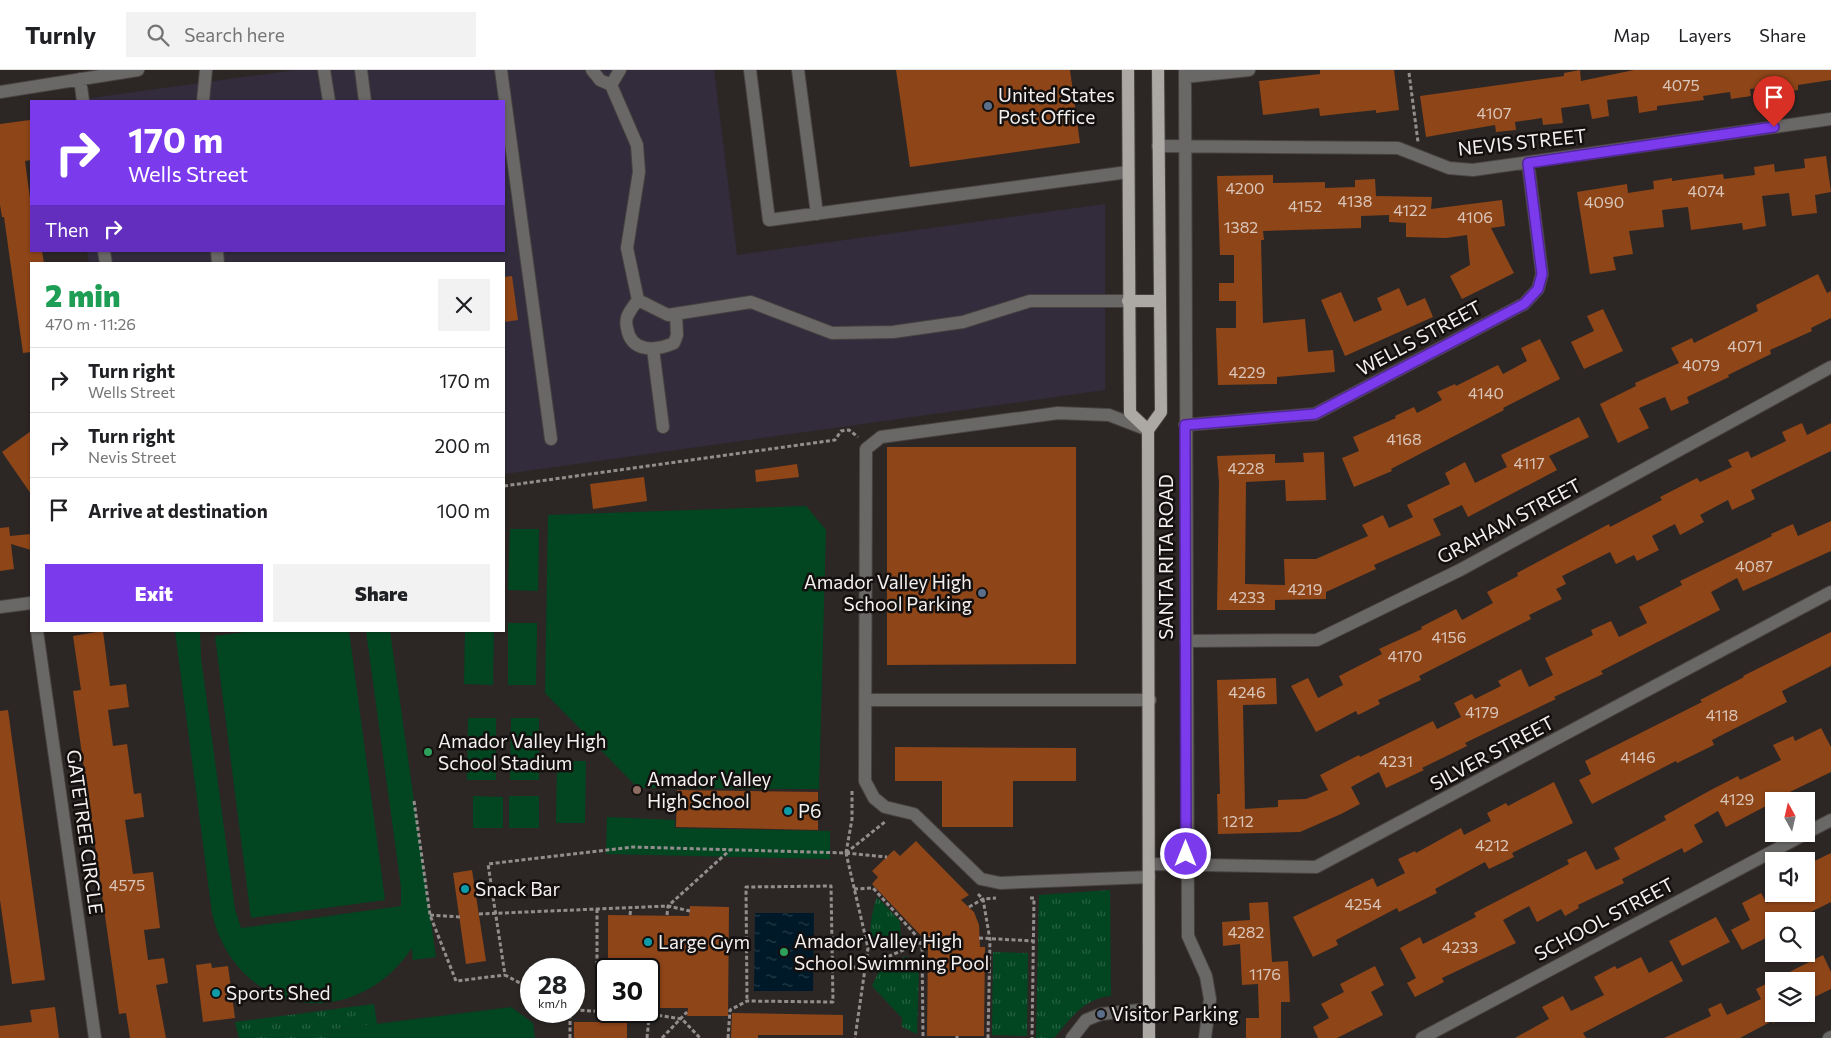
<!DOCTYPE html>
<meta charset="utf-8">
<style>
:root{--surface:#fff;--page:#f2f2f2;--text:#202124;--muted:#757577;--line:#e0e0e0;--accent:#7c3aed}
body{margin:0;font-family:Commissioner,sans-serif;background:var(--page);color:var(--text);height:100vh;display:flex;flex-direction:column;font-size:19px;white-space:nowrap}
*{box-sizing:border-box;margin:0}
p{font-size:16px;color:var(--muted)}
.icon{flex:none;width:28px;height:28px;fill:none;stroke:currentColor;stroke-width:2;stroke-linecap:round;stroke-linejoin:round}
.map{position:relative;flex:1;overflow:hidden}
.sheet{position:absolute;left:30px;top:192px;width:475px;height:370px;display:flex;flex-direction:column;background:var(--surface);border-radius:0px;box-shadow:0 1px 4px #0004}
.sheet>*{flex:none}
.hud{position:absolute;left:30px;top:30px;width:475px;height:152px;border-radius:0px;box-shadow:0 1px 4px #0004;background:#7c3aed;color:#fff;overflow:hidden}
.needle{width:32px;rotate:352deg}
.buttons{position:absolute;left:1765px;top:722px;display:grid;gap:10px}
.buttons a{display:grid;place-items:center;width:50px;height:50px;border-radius:0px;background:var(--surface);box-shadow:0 1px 4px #0004;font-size:25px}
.speed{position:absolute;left:520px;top:888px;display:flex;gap:10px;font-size:25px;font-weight:700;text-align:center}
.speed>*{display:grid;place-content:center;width:65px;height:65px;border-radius:50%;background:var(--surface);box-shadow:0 1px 4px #0004;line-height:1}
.speed small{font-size:12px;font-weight:400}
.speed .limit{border:2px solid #111;border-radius:8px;background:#fff;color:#111}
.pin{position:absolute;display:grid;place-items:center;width:42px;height:42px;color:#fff;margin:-51px -21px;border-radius:50% 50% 50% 0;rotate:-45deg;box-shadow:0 0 5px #0007}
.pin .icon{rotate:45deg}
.me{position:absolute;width:55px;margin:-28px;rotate:0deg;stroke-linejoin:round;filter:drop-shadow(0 0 4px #0008)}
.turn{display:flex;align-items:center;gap:18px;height:105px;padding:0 15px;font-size:22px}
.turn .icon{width:65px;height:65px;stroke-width:2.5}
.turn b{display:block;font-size:35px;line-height:42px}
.then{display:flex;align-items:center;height:48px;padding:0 15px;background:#0003;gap:10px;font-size:19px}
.round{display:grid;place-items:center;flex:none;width:52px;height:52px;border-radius:0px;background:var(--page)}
.head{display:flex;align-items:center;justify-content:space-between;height:85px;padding:0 15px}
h1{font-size:30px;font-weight:800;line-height:38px;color:#1e9e55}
.button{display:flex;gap:10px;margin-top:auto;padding:10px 15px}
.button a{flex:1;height:58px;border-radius:0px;background:var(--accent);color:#fff;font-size:20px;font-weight:800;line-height:58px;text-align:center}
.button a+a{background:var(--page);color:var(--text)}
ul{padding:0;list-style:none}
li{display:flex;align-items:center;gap:15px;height:65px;padding:0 15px;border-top:1px solid var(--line)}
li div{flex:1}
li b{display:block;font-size:19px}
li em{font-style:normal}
header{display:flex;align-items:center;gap:30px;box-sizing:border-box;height:70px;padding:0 25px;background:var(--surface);border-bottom:1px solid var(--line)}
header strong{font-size:24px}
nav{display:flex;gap:28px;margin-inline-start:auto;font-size:18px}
.search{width:350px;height:45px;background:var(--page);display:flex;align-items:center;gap:12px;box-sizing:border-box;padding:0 18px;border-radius:0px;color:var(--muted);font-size:19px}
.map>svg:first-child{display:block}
.commercial{fill:#322c3d}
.grass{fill:url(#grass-tufts)}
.garden{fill:#014621}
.water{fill:url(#water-ripples)}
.building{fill:#8e4518}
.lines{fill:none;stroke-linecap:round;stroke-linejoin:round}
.minor-casing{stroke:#484341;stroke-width:14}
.major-casing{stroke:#484341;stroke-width:14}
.path{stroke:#938e8d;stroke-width:3;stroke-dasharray:4 2.5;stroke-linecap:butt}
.minor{stroke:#6a6866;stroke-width:12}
.major{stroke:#aca8a4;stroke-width:12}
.route-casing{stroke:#51269a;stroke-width:12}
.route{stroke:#7c3aed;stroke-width:9}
.service-dot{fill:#5c6f8a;stroke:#13100f;stroke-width:2}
.leisure-dot{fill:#2e9e5b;stroke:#13100f;stroke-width:2}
.education-dot{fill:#8d6e63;stroke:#13100f;stroke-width:2}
.culture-dot{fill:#0f9aa8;stroke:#13100f;stroke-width:2}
.labels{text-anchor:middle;stroke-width:5;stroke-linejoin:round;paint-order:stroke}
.number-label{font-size:16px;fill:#dac5b9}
.poi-label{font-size:19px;fill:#f4f0ef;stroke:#13100f;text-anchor:start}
.street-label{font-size:19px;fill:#f4f0ef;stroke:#13100f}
</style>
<header>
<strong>Turnly</strong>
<div class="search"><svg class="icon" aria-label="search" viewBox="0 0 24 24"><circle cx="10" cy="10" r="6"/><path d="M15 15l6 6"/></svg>Search here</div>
<nav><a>Map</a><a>Layers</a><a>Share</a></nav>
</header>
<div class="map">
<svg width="1831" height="968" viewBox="0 0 1831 968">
<defs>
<pattern id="grass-tufts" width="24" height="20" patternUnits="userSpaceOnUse" patternTransform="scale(1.25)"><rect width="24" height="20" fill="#014621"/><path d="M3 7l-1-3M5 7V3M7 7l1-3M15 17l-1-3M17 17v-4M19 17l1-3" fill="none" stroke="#276142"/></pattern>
<pattern id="water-ripples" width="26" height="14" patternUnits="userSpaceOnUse" patternTransform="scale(1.25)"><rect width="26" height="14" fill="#001929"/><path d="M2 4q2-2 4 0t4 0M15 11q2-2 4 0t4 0" fill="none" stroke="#263b48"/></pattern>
</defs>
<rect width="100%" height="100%" fill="#2c2725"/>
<path class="commercial" d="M295,0h419l23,185 368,-51v186l-601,84v-210h-415l-2,-13h417v-150h-434z"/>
<path class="grass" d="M1110,820l1,106c-27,2 -41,23 -57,42h-18l3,-143z
M877,827l23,24 1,19 -30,7c-2,-18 0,-33 6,-50z
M993,882l35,1 -1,83 -35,-1z
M906,886l13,11 -2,67 -15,-7v-9l-30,-32 6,-13z
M374,934l3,20 -49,6 2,8h-91l-4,-16z"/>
<path class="garden" d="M806,436l20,24 -7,259 -181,-1 -93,-95 3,-178z
M510,459h29l-1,62 -30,-1z
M508,553h29l-1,62h-28z
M175,561h25l1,27 34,251 6,19 160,-22v-19l-35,-256h24l46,326 -23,3 -1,-12c-59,87 -176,68 -200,-35z
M252,561h97l36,269 -134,18 -36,-282z
M465,561h29l-1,54 -29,-1z
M468,648h28v62h-29z
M511,648h28v62h-29z
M557,691h29l-1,62h-29z
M473,726l30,1v31h-30z
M509,726h30v32h-30z
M607,747l68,3v8l155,3v28l-224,-5z
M511,937l22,16 2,15h-205l-2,-8z"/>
<path class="water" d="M755,843h59l-1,78h-59z"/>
<path class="building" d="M896,0h174l10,73 -170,24z
M1320,0h74l5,40 -23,3v-3l-56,6 -1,-8 -56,7 -4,-34 61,-7z
M1580,0l1,11 53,-11h197v10l-33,5v5l-20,3 -1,-7 -27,3 1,7 -20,3 -1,-7 -27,4 1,4 -47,6v4l-18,3 -2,-17 -30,4 2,16 -17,3 -3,-15 -28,4 2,15 -20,2 -1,-7 -27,4 1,8 -20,2 -1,-7 -69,12 -6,-41 144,-20v-3z
M30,50l1,40 -6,1 6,45v45h11l2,12 -13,1v88l-8,1 -19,-136h-2l-2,-12v-81z
M1826,86l5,36 -16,3 2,18 -25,3 -3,-23 -27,3 4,30 -23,4 -1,-7 -51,7 -3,-23 -26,3 2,17 -35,4 4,23 -20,3 3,13 -26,4 -13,-82 50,-8 1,9 26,-4 -1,-8 19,-3v3l51,-7 1,5 31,-4 -1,-8 20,-3 1,8 30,-4 -1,-9z
M1273,105v8l52,-1v6l30,-1v-7l20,-1 1,17 56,1 -1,12 71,-9 3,26 -14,2 23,45 -52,26 -12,-23 20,-11 -3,-30 -21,3 -40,-1v-14l-17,-1v-7l-28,1v12l-98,3 1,9h-3l2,83 42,-4 3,33 25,-2 2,22 -58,5v7l-59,1 -2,-57h20v-27h-17v-18h15v-28h-14l-3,-79z
M1818,204l9,19 4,-2v27l-20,10 1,3 -42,19 1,4 -43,21 1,2 -42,20 2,6 -18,8 -6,-14 -26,11 10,20 -31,15 -18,-39 36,-18 -1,-3 44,-20 -8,-15 21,-10 2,5 64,-32 -2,-6z
M512,206l6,44 -14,2v-45z
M1399,218l8,18 18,-8 8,19 -88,39 -24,-56 20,-8 13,30 28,-12 -5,-12z
M1603,239l20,42 -39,18 -13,-27 23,-11 -7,-15z
M1540,269l20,40 -57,29 1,2 -113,59 1,2 -38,16 -12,-29 17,-7 -6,-14 43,-19 -1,-2 19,-9 3,6 25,-13 -5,-8 18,-8 1,2 42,-21 5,9 24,-13 -6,-13z
M1579,347l10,20 -40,19 8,14 -89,47 -6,-12 -29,14 8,16 -67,30 2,4 -50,23v7l-51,1v10h-58l2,-127 -2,-27 58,-2v9l29,-1 -1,-9 21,-1 2,48 -40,1 -1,-21 -39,2 -1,102 40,1 -1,-26h32l52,-23 -6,-11 21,-10 6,13 24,-11 -6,-12 43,-21 -5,-11 20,-11 10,21 32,-16 -6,-12z
M1802,353l5,12 24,-12v28l-80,39 4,9 -23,11 -4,-10 -28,15 4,7 -24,13 -5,-11 -23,12 7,14 -22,11 -3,-6 -18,9 -6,-12 -48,24 4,8 -10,5 6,10 -33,16 2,4 -112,57 2,4 -43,20 2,4 -22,11 -2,-4 -40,21 -25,-46 17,-8 10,20 25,-13 -4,-9 43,-22 -3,-5 43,-20 -1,-2 35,-18 6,11 31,-17 -6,-11 31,-16 -1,-3 92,-49 1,3 52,-27 -2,-3 37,-19 3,4 32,-15 -4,-7 20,-9 3,7 35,-17 -4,-9z
M31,361v63l-29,-42z
M887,377h189v217l-189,1z
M797,394l2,13 -43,5 -1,-12z
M644,407l3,24 -54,8 -3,-25z
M1831,451v30l-88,40 -6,-13 -26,14 9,18 -119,61 2,3 -49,23 2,2 -91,44 2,3 -45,22 2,2 -38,18 -7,-16 -28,15 9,17 -19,10 -41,18 -82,2 -1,-40h3l-3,-114 59,-2 1,26 -34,1 2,104 33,-2v-7l28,-1 22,-9 -8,-15 39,-20 1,2 73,-36 4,8 24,-12 -7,-14 18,-9 3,5 26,-13 -3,-5 23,-12 8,18 24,-12 -8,-17 48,-23 -2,-5 20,-9 8,16 28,-14 -8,-16 43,-22 -2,-4 92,-45 -1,-2 22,-10 5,12z
M9,457l1,9 21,-2v16l-20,-6 3,25 -14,2v-43z
M103,561l7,55 16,-2 3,23 -21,3 5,36 14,-2 7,50 7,-1 3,24 -19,3 8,54 20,-2 7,56 -16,2 4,30 16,-2 4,25 -12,2 10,53h-36l-4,-25 -7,1 -46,-323 8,-1 -8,-54z
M1831,562v34l-49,25 5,11 -75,38 2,5 -37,18 -1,-2 -84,43 -13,-24 12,-6 -6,-13 117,-59 -2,-2 44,-23 -1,-1z
M8,640l37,270 -33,4 -12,-84v-189z
M1821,658l10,19v25l-66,32 1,2 -40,21 -8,-16 -24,14 9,17 -19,11 -2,-5 -60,31 2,4 -46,22 1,3 -14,8 -4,-7 -24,13 -8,-16 -26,14 13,23 -74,35 2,4 -29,15 -8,-14 9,-5 -16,-30 20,-11 3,7 53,-27 -2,-4 95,-49 -2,-4 19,-9 10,19 24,-11 -6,-11 52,-28 -2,-4 45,-25 29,-15 2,4 41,-20 -8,-15 20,-9 2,5z
M895,677l181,1v33h-63v46h-71v-46h-47z
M1554,712l19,41 -61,30 2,4 -25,12 -4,-7 -50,27 2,4 -38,19 -2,-4 -61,32 2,5 -25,12 -20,-40 80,-39 4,9 28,-14 -7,-14 17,-8 1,2 45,-25 3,7 27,-14 -4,-8 19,-10 2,3z
M677,720l141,2v38l-142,-3z
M916,771l53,54 -8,5 13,12 5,13 1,22h5l-1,89h-57l1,-93 -56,-59 6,-7 -6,-6 22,-21 6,6z
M1831,783v49l-38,19h-19v13l-32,16 -11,-20 19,-10 -8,-17 19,-10 6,10 19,-9h20v-29z
M472,800l14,91 -20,3 -13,-91z
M1268,832l4,60 16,-1 2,41h-9v36h-35v-20h13l-1,-34 -16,1 -2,-41 -17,2 -1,-24 28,-2 -1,-17z
M690,836l39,1 -1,109h-41l1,-8h-39v-39h-41v-54l81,1z
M1716,847l14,25 -48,24 -13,-25z
M1823,885l8,17v17l-25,12v-20h-32v33h13l-13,6v4l-2,-3 -32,17h-76l47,-22 -3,-7 13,-6 6,12 34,-16 -5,-10z
M1641,887l8,16 23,-12 11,20 -100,52 3,5h-71l34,-19 -7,-12 21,-11 8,15 33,-16 -10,-18 21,-11 2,3z
M211,893l1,5 16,-2 7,52 -32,4 -7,-57z
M1375,896l9,19 -13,7 12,23 -46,23h-19l-5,-11 16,-9 -8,-14 23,-12 -4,-8z
M55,937l4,31h-59v-12l32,-4 -2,-12z
M732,943l111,2v20h-85v3h-27z
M574,952h53v16h-53z"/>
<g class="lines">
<defs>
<path id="minor" d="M324,0l5,31
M361,0l4,31
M501,0l50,369
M592,0l8,10 11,5 26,60 2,27 -12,76 11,52 30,15 83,-13 81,31 61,-1 70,-10 67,-21h98
M750,0l19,150 359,-48
M798,0l19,144
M1185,0l3,866 18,40 4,23 -5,39
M1185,7l64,-7
M80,9l3,22
M611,15l9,-15
M0,22l138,-22
M203,31l3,-31
M1158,76l240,2 51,20 24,2 358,-51
M104,181l2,13
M217,181l1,13
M638,230c-3,4 -7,9 -9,13 -3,4 -3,11 -2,15 4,25 29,23 47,15l3,-8 -1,-21
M653,279l10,78
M1185,355l130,-11 209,-110 14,-15 4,-15 -14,-111
M1148,360l-39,-15 -51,-2 -177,24 -15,12 -1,332 9,17 11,9 29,7 67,65 19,4 149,-6
M0,537l31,-4
M37,561l58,407
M1186,571l131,-1 143,-70 371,-203
M866,630h284
M1806,763l25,-13
M1149,794l167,3 515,-275
M1072,968l14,-18 15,-6 48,-5
M1422,968l383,-204
M1829,968l2,-1"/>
<path id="major" d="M1128,0l2,343 18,17
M1128,231h32
M1149,968l-1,-608 13,-18 -3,-342"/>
</defs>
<use href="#minor" class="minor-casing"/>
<use href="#major" class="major-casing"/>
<path class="path" d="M1409,3l9,69
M504,416l331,-46 6,-9 8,-1 9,7
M414,731l16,114 26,66 49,-6
M846,783l6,-34v-30
M846,783l40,-32
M846,783l41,4
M854,819l19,-1 49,54 1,96
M978,824l5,5 7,41 -2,98
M1030,828h4l-2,140
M969,837l14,-8 13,-1
M597,839v102
M479,844l189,-8 22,5
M430,845l30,2
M630,845l1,-8
M667,845l1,-9 62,-56
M979,868l55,3
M924,871l17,-10
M832,898l32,-1 58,-25h24
M531,919l-26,-14 -17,-111 145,-17 213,6 22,95 -13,90
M574,940l76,4 32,5 18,19
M570,968v-27
M647,968l3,-30
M662,968l25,-26
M728,968l2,-28 17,-9 86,1 -2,-116 -85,1 1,114
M957,968v-2"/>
<use href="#minor" class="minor"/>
<use href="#major" class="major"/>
</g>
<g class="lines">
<defs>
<path id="route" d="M1186,784l-1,-429 130,-11 209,-110 14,-15 4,-15 -14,-111 246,-36"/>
</defs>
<use href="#route" class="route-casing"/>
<use href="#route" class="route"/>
</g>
<g class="service-dot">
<circle cx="988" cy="36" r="5"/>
<circle cx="982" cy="523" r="5"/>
<circle cx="1101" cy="944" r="5"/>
</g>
<g class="leisure-dot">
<circle cx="428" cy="682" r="5"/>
<circle cx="784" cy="882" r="5"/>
</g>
<circle class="education-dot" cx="637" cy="720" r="5"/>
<g class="culture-dot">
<circle cx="788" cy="741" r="5"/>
<circle cx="465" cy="819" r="5"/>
<circle cx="648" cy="872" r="5"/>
<circle cx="216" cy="923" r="5"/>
</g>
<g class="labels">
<g class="number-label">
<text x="1681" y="21">4075</text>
<text x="1494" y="49">4107</text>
<text x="1245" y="124">4200</text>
<text x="1706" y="127">4074</text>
<text x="1355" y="137">4138</text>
<text x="1604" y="138">4090</text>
<text x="1305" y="142">4152</text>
<text x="1410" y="146">4122</text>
<text x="1475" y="153">4106</text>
<text x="1241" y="163">1382</text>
<text x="1745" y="282">4071</text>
<text x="1701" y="301">4079</text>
<text x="1247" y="308">4229</text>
<text x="1486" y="329">4140</text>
<text x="1404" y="375">4168</text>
<text x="1529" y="399">4117</text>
<text x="1246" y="404">4228</text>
<text x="1754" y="502">4087</text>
<text x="1305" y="525">4219</text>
<text x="1247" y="533">4233</text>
<text x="1449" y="573">4156</text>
<text x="1405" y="592">4170</text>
<text x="1247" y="628">4246</text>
<text x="1482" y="648">4179</text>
<text x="1722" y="651">4118</text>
<text x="1638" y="693">4146</text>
<text x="1396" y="697">4231</text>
<text x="1737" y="735">4129</text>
<text x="1238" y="757">1212</text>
<text x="1492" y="781">4212</text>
<text x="127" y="821">4575</text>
<text x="1363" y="840">4254</text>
<text x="1246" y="868">4282</text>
<text x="1460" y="883">4233</text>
<text x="1265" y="910">1176</text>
</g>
<g class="poi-label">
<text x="998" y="32">United States<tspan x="998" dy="22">Post Office</tspan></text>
<text x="972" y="519" text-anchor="end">Amador Valley High<tspan x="972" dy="22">School Parking</tspan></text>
<text x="438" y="678">Amador Valley High<tspan x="438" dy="22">School Stadium</tspan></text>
<text x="647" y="716">Amador Valley<tspan x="647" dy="22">High School</tspan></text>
<text x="798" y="748">P6</text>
<text x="475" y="826">Snack Bar</text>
<text x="794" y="878">Amador Valley High<tspan x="794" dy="22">School Swimming Pool</tspan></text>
<text x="658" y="879">Large Gym</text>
<text x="226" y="930">Sports Shed</text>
<text x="1111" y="951">Visitor Parking</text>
</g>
<g class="street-label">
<text transform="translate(1522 72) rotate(-6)" y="7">NEVIS STREET</text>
<text transform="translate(1419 268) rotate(-28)" y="7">WELLS STREET</text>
<text transform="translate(1509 451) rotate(-28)" y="7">GRAHAM STREET</text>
<text transform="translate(1166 487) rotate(-90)" y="7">SANTA RITA ROAD</text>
<text transform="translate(1492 683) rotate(-28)" y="7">SILVER STREET</text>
<text transform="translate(85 762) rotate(82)" y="7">GATETREE CIRCLE</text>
<text transform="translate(1604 849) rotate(-28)" y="7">SCHOOL STREET</text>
</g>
</g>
</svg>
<div class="buttons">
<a><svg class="needle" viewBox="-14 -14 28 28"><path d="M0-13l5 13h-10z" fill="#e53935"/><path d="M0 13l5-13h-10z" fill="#757577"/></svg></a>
<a><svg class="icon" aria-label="sound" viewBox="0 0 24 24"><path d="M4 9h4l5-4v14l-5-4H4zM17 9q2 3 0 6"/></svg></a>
<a><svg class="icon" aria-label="search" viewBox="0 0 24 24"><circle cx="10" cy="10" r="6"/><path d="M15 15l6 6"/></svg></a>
<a><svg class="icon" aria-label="layers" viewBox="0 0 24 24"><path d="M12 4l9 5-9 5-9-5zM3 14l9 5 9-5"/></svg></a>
</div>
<div class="speed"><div>28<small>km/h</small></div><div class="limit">30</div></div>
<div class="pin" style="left:1774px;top:57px;background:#d93025"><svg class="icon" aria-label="arrive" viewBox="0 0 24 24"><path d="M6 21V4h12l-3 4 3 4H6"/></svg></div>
<svg class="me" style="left:1186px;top:784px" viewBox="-20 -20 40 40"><circle r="17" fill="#7c3aed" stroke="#fff" stroke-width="3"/><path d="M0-11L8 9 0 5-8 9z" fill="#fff"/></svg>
<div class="hud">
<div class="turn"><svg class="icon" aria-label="right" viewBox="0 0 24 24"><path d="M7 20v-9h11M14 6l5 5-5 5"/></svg><div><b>170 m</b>Wells Street</div></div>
<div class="then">Then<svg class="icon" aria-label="right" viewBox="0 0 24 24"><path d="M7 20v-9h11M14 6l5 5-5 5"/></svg></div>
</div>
<section class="sheet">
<div class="head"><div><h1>2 min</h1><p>470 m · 11:26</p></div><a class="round"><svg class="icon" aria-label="close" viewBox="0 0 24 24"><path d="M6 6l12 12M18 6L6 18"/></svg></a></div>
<ul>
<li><svg class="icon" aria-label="right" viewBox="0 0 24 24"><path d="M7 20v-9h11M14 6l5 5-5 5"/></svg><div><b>Turn right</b><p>Wells Street</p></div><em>170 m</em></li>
<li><svg class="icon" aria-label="right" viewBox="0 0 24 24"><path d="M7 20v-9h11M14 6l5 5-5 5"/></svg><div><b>Turn right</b><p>Nevis Street</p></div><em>200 m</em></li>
<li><svg class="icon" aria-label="arrive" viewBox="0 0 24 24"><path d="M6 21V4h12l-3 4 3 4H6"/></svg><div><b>Arrive at destination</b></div><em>100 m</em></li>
</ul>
<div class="button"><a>Exit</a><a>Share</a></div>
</section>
</div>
